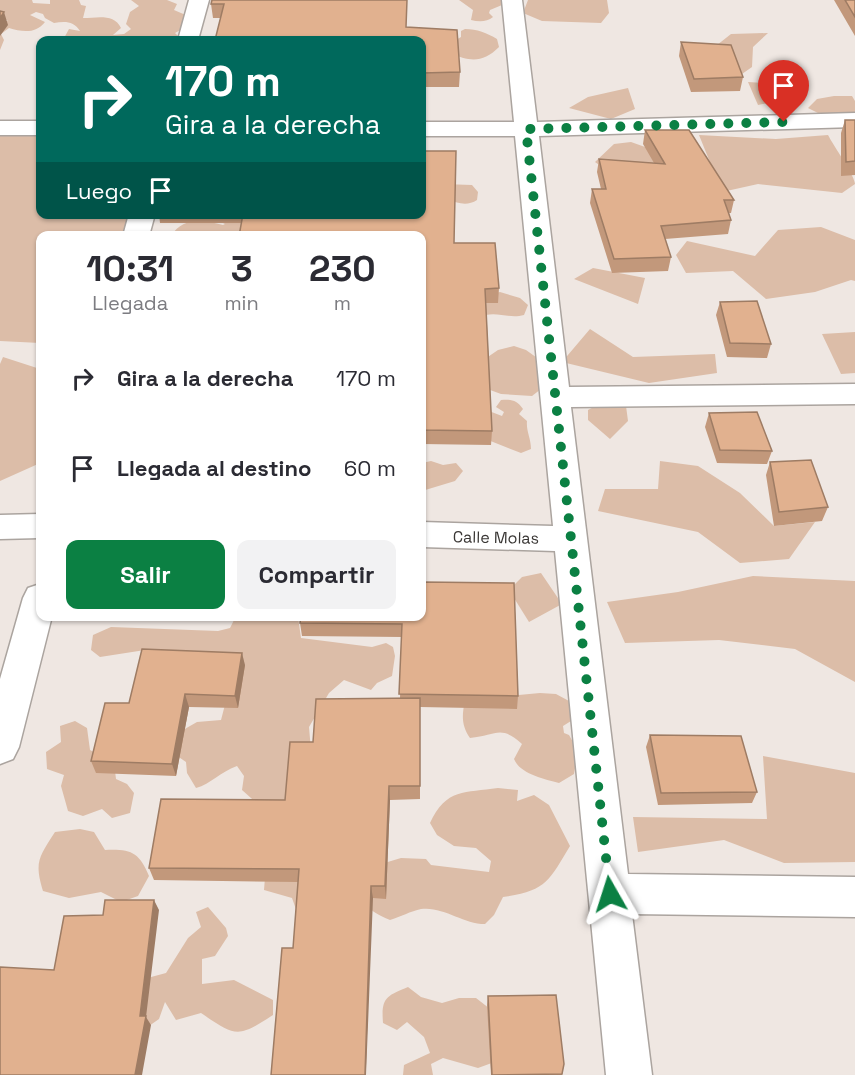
<!DOCTYPE html>
<html lang="es">
<style>
:root{--surface:#fff;--page:#f2f2f3;--text:#2b2b33;--muted:#7c7c81;--accent:#0b8043}
body{margin:0;font-family:"Space Grotesk",sans-serif;background:var(--page);color:var(--text);height:100vh;display:flex;flex-direction:column;font-size:22px;white-space:nowrap}
*{box-sizing:border-box;margin:0}
p{font-size:20px;color:var(--muted)}
.icon{flex:none;width:33px;height:33px;fill:none;stroke:currentColor;stroke-width:2;stroke-linecap:round;stroke-linejoin:round}
.map{position:relative;flex:1;overflow:hidden}
.panel{position:absolute;left:36px;top:231px;width:390px;height:390px;display:flex;flex-direction:column;background:var(--surface);border-radius:12px;box-shadow:0 2px 4px #0004}
.panel>*{flex:none}
.hud{position:absolute;left:36px;top:36px;width:390px;height:183px;border-radius:12px;box-shadow:0 2px 4px #0004;background:#00695c;color:#fff;overflow:hidden}
.pin{position:absolute;display:grid;place-items:center;width:51px;height:51px;color:#fff;margin:-62px -26px;border-radius:50% 50% 50% 0;rotate:-45deg;box-shadow:0 0 6px #0007}
.pin .icon{rotate:45deg}
.me{position:absolute;width:66px;margin:-33px;rotate:354deg;stroke-linejoin:round;filter:drop-shadow(0 0 4px #0008)}
.turn{display:flex;align-items:center;gap:21px;height:126px;padding:0 30px;font-size:27px}
.turn .icon{width:78px;height:78px;stroke-width:2.5}
.turn b{display:block;font-size:42px;line-height:51px}
.then{display:flex;align-items:center;height:57px;padding:0 30px;background:#0003;gap:12px;font-size:22px}
.eta{display:flex;justify-content:space-evenly;align-items:center;height:102px;text-align:center}
.eta b{font-size:36px;font-weight:700;line-height:42px}
.action{display:flex;gap:12px;margin-top:auto;padding:12px 30px}
.action a{flex:1;height:69px;border-radius:12px;background:var(--accent);color:#fff;font-size:24px;font-weight:700;line-height:69px;text-align:center}
.action a+a{background:var(--page);color:var(--text)}
ul{padding:0;list-style:none}
li{display:flex;align-items:center;gap:18px;height:90px;padding:0 30px}
li div{flex:1}
li b{display:block;font-size:22px}
li em{font-style:normal}
.map>svg:first-child{display:block}
.green{fill:#dcbda8}
.lines{fill:none;stroke-linecap:round;stroke-linejoin:round}
.minor-casing{stroke:#aba49f;stroke-width:3}
.minor{fill:#fff;fill-rule:evenodd}
.wall{fill:#c2987b}
.shaded-wall{fill:#9e7c64}
.building{fill:#e1b18f;stroke:#9e7c64;stroke-width:1.5}
.route{stroke:#0b8043;stroke-width:10;stroke-dasharray:0 18}
.labels{text-anchor:middle;stroke-width:5;stroke-linejoin:round;paint-order:stroke}
.street-label{font-size:16px;fill:#3a3735;stroke:#fff}
</style>
<div class="map">
<svg width="855" height="1075" viewBox="0 0 855 1075">
<rect width="100%" height="100%" fill="#efe7e2"/>
<path class="green" d="M0,0h32l1,3 17,1v-4h29l2,5 5,1 -3,12c14,0 31,-5 38,10l-8,7 11,-1 7,-5 -5,-5 4,-12 9,-6 -8,-6h36l10,4 -3,6 14,6 -2,11 -11,6 5,5v2h-117l6,-11 11,2c-6,-10 -15,-10 -26,-8l-9,-5 -2,-4 -7,-2 -6,3 15,7c-9,12 -23,10 -36,6l-8,6 3,6 -4,10v-29h8l-8,-4z
M459,0h42l1,5 -12,5 -1,3 4,4c-6,5 -14,5 -22,3l2,-10z
M528,0h79l2,13 -8,10 -59,-2 -19,-8z
M465,29c12,0 22,4 32,10l2,8c-16,16 -29,15 -49,6l-1,-9 12,-7v-6z
M768,33l-15,14 -1,20 -10,7 -30,-25 19,-15z
M748,82l34,2 6,15 -30,6z
M628,88l7,21 -24,10 -42,-11 19,-11z
M834,96h18l3,5v16l-21,4 -26,-13 9,-9z
M40,132v82h105l-1,21 -104,1v107l-40,-2v-208z
M699,135l77,4 52,-4c5,10 27,41 27,49l-13,9 -84,-9 -36,8z
M631,142l76,27 -78,17 -34,-24 19,-18z
M443,184l29,1 6,7 -1,8c-9,6 -19,4 -28,-1z
M220,214h27l30,22h-106c13,-21 34,-15 52,-11l2,-1 -4,-2z
M821,227l34,13v41l-4,-1 -36,12 -49,7 -33,-28 -47,2 -10,-18 11,-14 68,15 23,-26z
M593,268l52,10 -7,26 -64,-25z
M500,292l20,6 8,7 -4,10c-14,4 -25,-3 -38,0l-7,-6 8,-14z
M590,329l43,28 82,-3 2,19 -68,10 -87,-21z
M855,332v41l-14,1 -19,-40z
M514,346l12,4 14,10 1,29 -9,7 -31,-2 -19,-7 -6,-22 22,-15z
M3,357l37,12v89l-2,6 -38,17v-117z
M501,400c10,-1 16,0 22,9l-4,5 8,7c-1,10 4,17 4,28l-10,4 -33,-13 1,-29 13,5 2,-4 -8,-5z
M603,402l23,4 2,15 -18,18 -22,-19v-10z
M431,461l12,4 13,-2 7,8 -8,10 -33,10v-28z
M660,461l38,5 42,27 34,33 41,-4 -26,37 -49,4 -42,-31 -100,-21 7,-22h53z
M541,573l21,31 -33,18 -20,-32 13,-13z
M753,576l102,5v101l-60,-33 -76,-9 -94,3 -18,-41 71,-10z
M236,616l62,1 3,21 71,9 14,-4 7,4 2,9 -3,20 -15,7 -6,7 -27,-10 -15,13 -20,34 6,71 -55,8 -18,-16 2,-14 -7,-10c-17,6 -26,18 -41,22l-9,-15 -1,-11 -16,-11 -1,-13 28,-16 24,-2 6,-23 -82,-47 -45,7 -9,-7 2,-15 18,-8 107,4 12,-3z
M540,693l16,1 13,7 2,20 -8,5 1,7 5,2 9,16 -4,23 -15,9c-15,-4 -39,-9 -45,-24l8,-15c-22,-20 -26,-8 -52,-6 -9,-13 -8,-23 -5,-38z
M75,721l12,7 3,22 24,13 2,16 11,5 7,9 -4,20 -18,5 -10,-9 -19,7 -15,-5 -7,-25 3,-11 -17,-6 -1,-17 15,-10 -1,-16z
M763,756l92,17v89l-71,1 -60,-23 -86,12 -5,-35 134,2z
M498,788l20,2 -1,11 17,-6 15,10 21,41c-21,35 -24,45 -67,51l-9,18 -9,9c-22,0 -42,-18 -64,-15 -10,2 -21,8 -31,11 -27,-11 -32,-21 -29,-50l40,-12 25,1 5,6 58,7 2,-11 -15,-13 -22,-2 -17,-11 -7,-12c16,-35 35,-30 68,-35z
M80,829l14,3 11,18c26,-1 34,2 44,26l-11,20 -17,6 -20,-10 -32,6 -26,-7c-9,-29 -4,-34 12,-59z
M309,863l-11,52 -6,-17 -28,-8 2,-25z
M208,907l18,21 2,8 -13,20 -13,3v25l32,-4 39,20v15c-35,23 -37,22 -72,-2l-25,7 -11,-18 -6,17 -20,14 -14,-49 41,-11 22,-35 13,-11 -5,-15z
M408,987l13,10 21,6 17,-5h17l18,14 6,48 -22,8 -35,-10 -12,6 2,11h-30l1,-10 26,-12 -6,-16 -17,-15 -10,8 -14,-7c-2,-25 3,-27 25,-36z"/>
<g class="lines">
<defs>
<path id="minor" d="M189,0h20l-11,40h-20z
M502,0h20l15,122 318,-9v14l-316,9 30,251 286,-3v20l-284,3 57,467 227,3v40l-223,-3 20,161h-46l-51,-524 -133,-4v-25l131,4 -38,-390h-93v-14h92z
M0,121h40v14h-40z
M129,214h26l-6,22h-26z
M40,514v24l-40,1v-24z
M40,584v32h12l-33,131 -6,12 -13,5v-85l23,-81 5,-10z"/>
</defs>
<use href="#minor" class="minor-casing"/>
<use href="#minor" class="minor"/>
</g>
<path class="wall" d="M212,0l195,28 53,44 -1,15h-37v-47l-201,-22h-8l-2,-14z
M834,0h21v36z
M681,42l62,35 -3,14 -49,1 -12,-36z
M845,120h10v55l-14,1v-43z
M645,130l89,70 -3,13h-2l2,7 -3,14 -63,5 6,18 -3,14 -56,2 -22,-70 2,-14h9l-4,-17 2,-13 55,4 -11,-19z
M159,214h263l32,29 45,45 -1,15h-12l6,128 -1,14 -69,-1v-208l-181,-13h-81z
M720,302l51,42 -4,14 -40,-1 -11,-42z
M709,413l63,38 -5,13 -50,-1 -12,-36z
M770,462l58,45 -6,14 -48,5 -8,-51z
M514,583l4,113 -1,13 -97,-2v92l-30,1 -4,99 -13,-1 -80,50 5,-66 -144,-2 -5,-12 136,-68 28,-58 87,-44 2,-61 -100,-1 -2,-13z
M245,665l-7,43 -49,-1 -13,69 -80,-3 -5,-12 38,-58z
M650,735l107,57 -5,11 -94,2 -12,-58z
M488,996l76,68 -2,11h-71l-4,-70z"/>
<path class="shaded-wall" d="M4,12l4,13 -8,11v-18z
M242,653l3,12 -7,43 -3,-12z
M185,694l4,13 -13,69 -4,-12z
M389,786l1,14 -4,99 -1,-13z
M371,886l2,12 -7,177h-1z
M154,900l5,10 -13,107 5,8 -9,50h-7l5,-59z"/>
<path class="building" d="M212,0h195l-1,27 51,3 3,42 -38,1v-33h-207l9,-36h-13z
M845,0h10v17z
M0,11l4,1 -4,6z
M681,42l50,3 12,32 -49,2z
M845,120h10v41l-9,1z
M645,130h44l45,70h-10l7,20 -70,6 10,31 -57,2 -22,-70h14l-7,-30 66,5z
M422,151h34l-2,92h41l4,45 -14,1 7,142 -70,-1v-194h-183l4,-22h179z
M757,301l14,43 -41,-1 -10,-41z
M757,412l15,39 -52,-1 -11,-37z
M811,460l17,47 -49,5 -9,-50z
M422,582l92,1 4,113 -119,-2 3,-70 -102,-1 1,-7h121z
M142,649l100,4 -7,43 -50,-2 -13,70 -81,-3 14,-58h24z
M420,698v88h-31l-4,100h-14l-6,189h-94l11,-127h11l6,-79 -150,-1 12,-69 124,1 5,-58h23l3,-43z
M650,735l91,1 16,56 -96,1z
M105,900h49l-14,116h6l-11,59h-135v-108l54,3 10,-54 39,-1z
M556,995l8,69 -2,10 -70,1 -4,-79z"/>
<g class="lines">
<path class="route" d="M610,894l-84,-765 258,-7"/>
</g>
<g class="labels">
<g class="street-label">
<text transform="translate(496 537) rotate(1)" y="6">Calle Molas</text>
</g>
</g>
</svg>
<div class="pin" style="left:784px;top:122px;background:#d93025"><svg class="icon" aria-label="arrive" viewBox="0 0 24 24"><path d="M6 21V4h12l-3 4 3 4H6"/></svg></div>
<svg class="me" style="left:610px;top:894px" viewBox="-20 -20 40 40"><path d="M0-17L14 15 0 8-14 15z" fill="#0b8043" stroke="#fff" stroke-width="4"/></svg>
<div class="hud">
<div class="turn"><svg class="icon" aria-label="right" viewBox="0 0 24 24"><path d="M7 20v-9h11M14 6l5 5-5 5"/></svg><div><b>170 m</b>Gira a la derecha</div></div>
<div class="then">Luego<svg class="icon" aria-label="arrive" viewBox="0 0 24 24"><path d="M6 21V4h12l-3 4 3 4H6"/></svg></div>
</div>
<section class="panel">
<div class="eta">
<div><b>10:31</b><p>Llegada</p></div>
<div><b>3</b><p>min</p></div>
<div><b>230</b><p>m</p></div>
</div>
<ul>
<li><svg class="icon" aria-label="right" viewBox="0 0 24 24"><path d="M7 20v-9h11M14 6l5 5-5 5"/></svg><div><b>Gira a la derecha</b></div><em>170 m</em></li>
<li><svg class="icon" aria-label="arrive" viewBox="0 0 24 24"><path d="M6 21V4h12l-3 4 3 4H6"/></svg><div><b>Llegada al destino</b></div><em>60 m</em></li>
</ul>
<div class="action"><a>Salir</a><a>Compartir</a></div>
</section>
</div>
